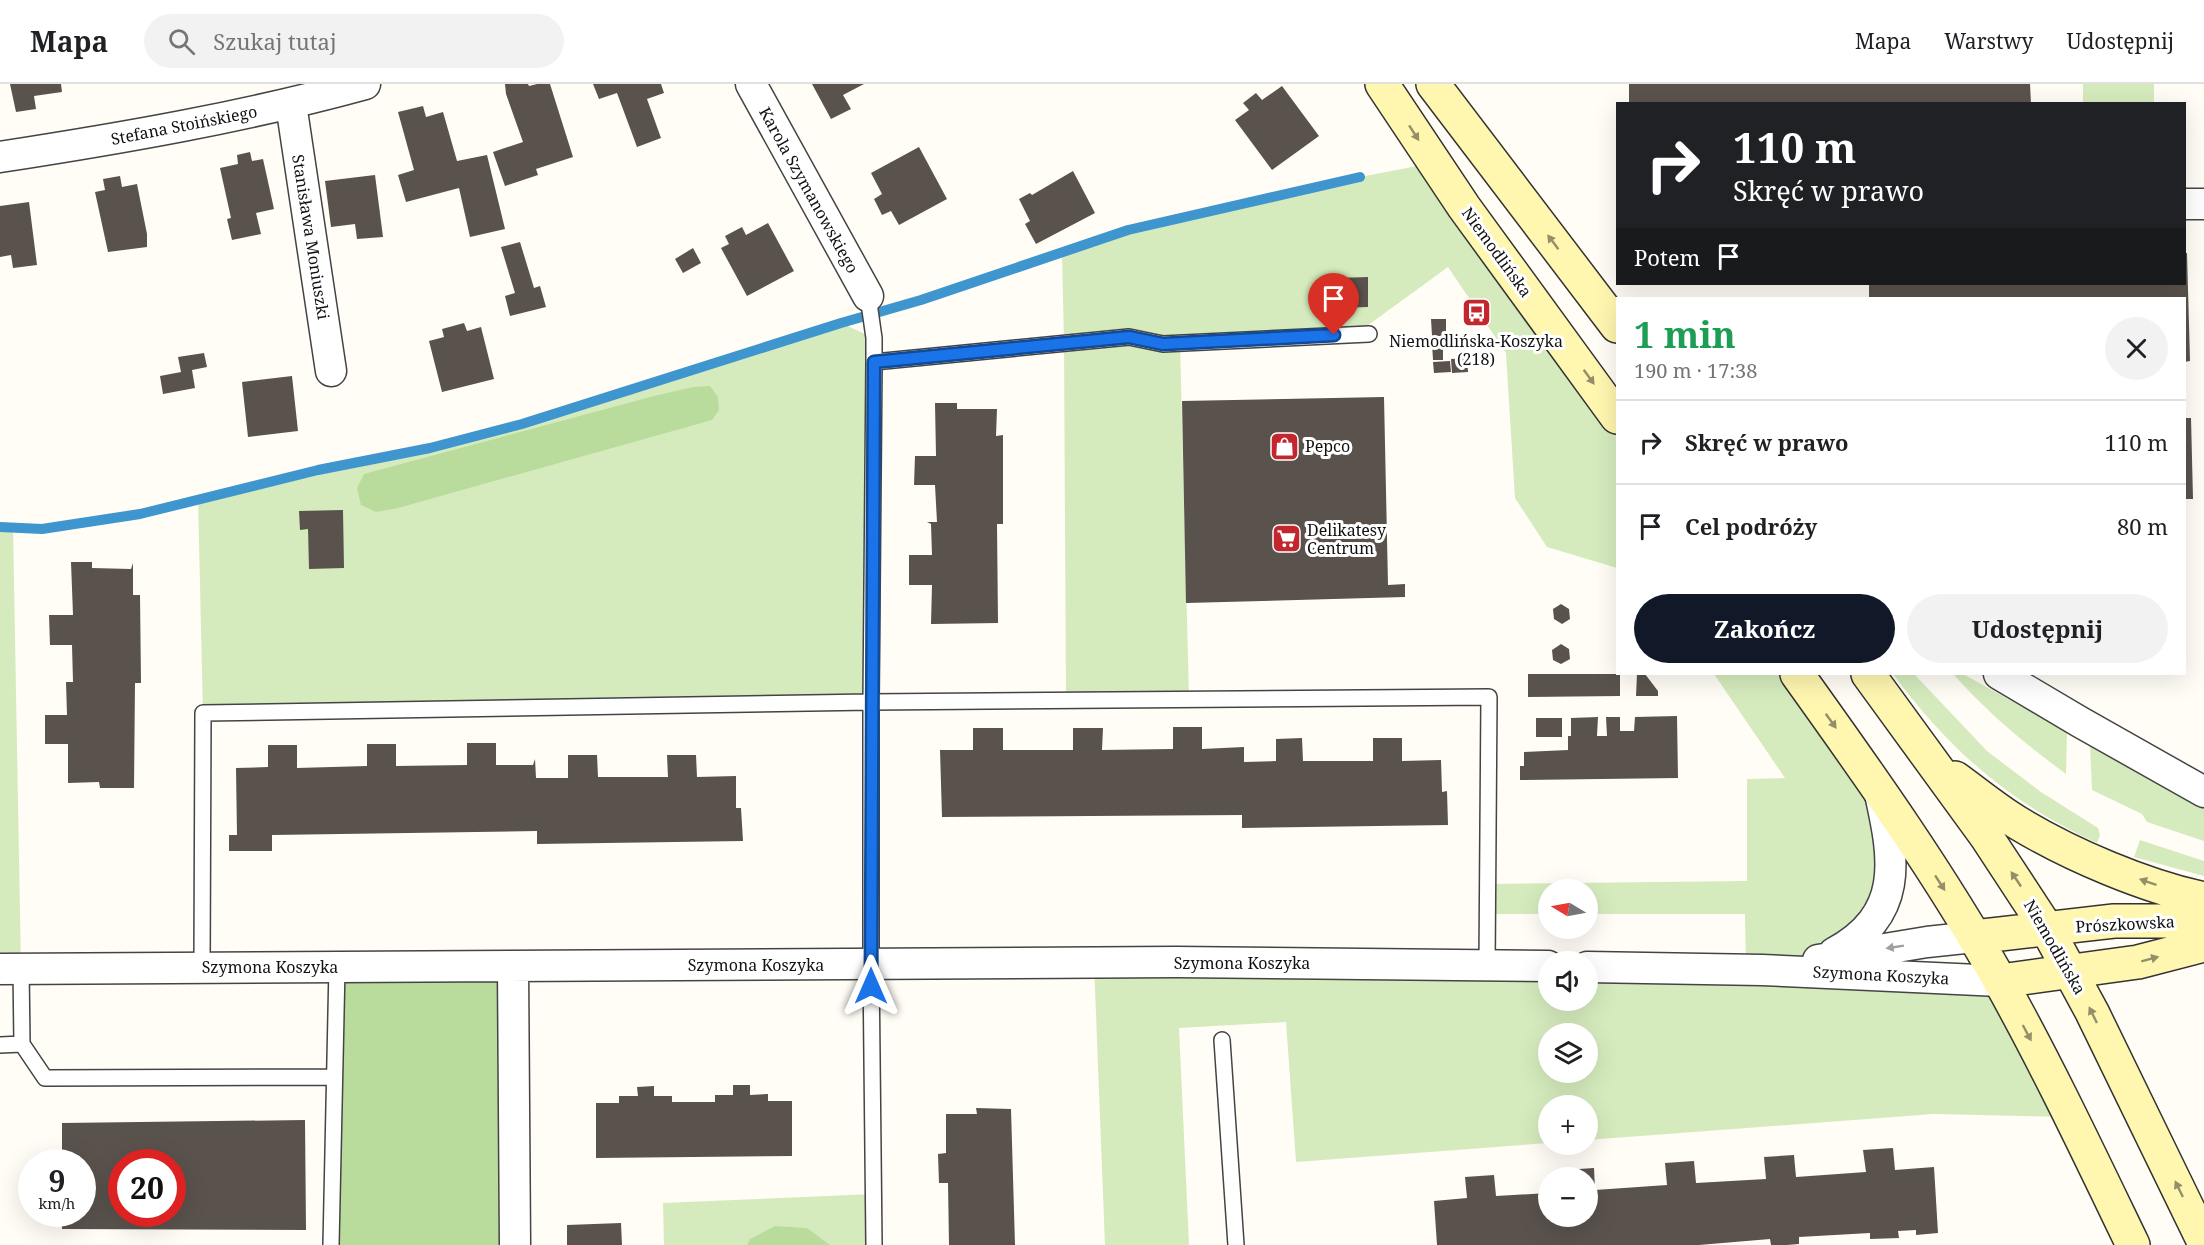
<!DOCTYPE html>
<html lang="pl">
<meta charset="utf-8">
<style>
:root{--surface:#fff;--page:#f2f2f2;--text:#202124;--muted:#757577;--line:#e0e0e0;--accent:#111827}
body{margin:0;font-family:"Noto Serif",serif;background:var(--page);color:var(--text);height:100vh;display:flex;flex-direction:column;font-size:22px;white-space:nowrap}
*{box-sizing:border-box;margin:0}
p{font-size:20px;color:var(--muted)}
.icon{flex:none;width:33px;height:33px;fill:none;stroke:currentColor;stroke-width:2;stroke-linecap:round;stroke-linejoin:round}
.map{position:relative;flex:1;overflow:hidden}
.side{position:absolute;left:1616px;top:213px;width:570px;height:378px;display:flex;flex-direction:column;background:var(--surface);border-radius:0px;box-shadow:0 6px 24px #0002}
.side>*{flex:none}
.guide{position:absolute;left:1616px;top:18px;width:570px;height:183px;border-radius:0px;box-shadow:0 6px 24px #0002;background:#202124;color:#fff;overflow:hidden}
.needle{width:39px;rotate:280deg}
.buttons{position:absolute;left:1538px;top:795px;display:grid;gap:12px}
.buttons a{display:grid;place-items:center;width:60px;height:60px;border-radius:50%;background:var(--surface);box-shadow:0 6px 24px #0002;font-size:30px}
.speed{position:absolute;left:18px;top:1065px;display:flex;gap:12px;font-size:30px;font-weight:700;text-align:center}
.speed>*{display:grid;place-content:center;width:78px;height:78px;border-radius:50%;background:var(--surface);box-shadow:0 6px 24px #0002;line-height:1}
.speed small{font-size:15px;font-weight:400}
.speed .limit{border:9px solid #d22;background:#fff;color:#111}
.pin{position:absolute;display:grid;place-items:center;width:51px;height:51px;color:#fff;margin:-62px -26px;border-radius:50% 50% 50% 0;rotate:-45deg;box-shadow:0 0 6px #0007}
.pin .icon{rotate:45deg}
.me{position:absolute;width:66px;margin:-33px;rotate:0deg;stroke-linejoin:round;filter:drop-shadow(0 0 4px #0008)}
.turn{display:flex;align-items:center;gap:21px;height:126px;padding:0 18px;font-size:27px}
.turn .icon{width:78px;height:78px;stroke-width:2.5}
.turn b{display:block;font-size:42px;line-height:51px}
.then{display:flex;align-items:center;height:57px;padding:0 18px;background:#0003;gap:12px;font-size:22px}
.round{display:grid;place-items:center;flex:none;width:63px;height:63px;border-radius:32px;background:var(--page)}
.head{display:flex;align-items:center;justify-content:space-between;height:102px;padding:0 18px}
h1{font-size:36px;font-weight:700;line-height:45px;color:#1e9e55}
.action{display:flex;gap:12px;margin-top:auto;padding:12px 18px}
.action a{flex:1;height:69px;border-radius:36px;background:var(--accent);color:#fff;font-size:24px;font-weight:700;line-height:69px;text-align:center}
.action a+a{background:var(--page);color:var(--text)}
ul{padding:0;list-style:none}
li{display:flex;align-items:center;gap:18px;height:84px;padding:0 18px;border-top:2px solid var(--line)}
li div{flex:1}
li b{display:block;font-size:22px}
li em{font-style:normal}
header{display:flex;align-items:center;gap:36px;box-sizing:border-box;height:84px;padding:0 30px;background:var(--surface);border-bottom:2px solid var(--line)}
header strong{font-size:28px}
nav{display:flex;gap:33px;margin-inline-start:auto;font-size:21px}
.search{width:420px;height:54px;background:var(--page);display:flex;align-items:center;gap:15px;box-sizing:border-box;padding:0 21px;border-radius:33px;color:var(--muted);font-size:22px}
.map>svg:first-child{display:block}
.green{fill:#d5ebbd;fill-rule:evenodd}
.forest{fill:#b9dc9c}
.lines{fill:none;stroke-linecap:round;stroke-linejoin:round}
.stream{stroke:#3f96cf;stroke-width:10}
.building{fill:#5a524d;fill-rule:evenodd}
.service-casing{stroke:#444;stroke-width:18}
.minor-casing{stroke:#444;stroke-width:33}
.secondary-casing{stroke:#333;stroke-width:36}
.service{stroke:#fff;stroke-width:15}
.minor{stroke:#fff;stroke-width:30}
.secondary{stroke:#fff6b0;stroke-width:33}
.oneway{fill:#948f68}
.oneway2{fill:#a0a0a0}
.route-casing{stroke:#114b97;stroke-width:15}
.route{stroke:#1a73e8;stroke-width:10}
.labels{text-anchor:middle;stroke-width:6;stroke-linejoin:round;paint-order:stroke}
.street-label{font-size:16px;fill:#111;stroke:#fff}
.poi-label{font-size:16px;fill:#111;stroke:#fff;text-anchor:start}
</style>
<header>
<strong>Mapa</strong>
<div class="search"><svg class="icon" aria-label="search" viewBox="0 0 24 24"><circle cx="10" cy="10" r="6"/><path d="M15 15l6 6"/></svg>Szukaj tutaj</div>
<nav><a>Mapa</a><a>Warstwy</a><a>Udostępnij</a></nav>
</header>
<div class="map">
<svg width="2204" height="1161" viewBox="0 0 2204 1161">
<rect width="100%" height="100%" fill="#fffdf5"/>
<path class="green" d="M2083,0h71v19h-71z
M1433,79l184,254v151l-70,-21 -32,-49 -9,-145 -58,-86 -92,67 -176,9 9,356 -123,1 -2,-357 -2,-90 66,-23 232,-53z
M841,239l33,15 -3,364 -668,11 -5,-214 120,-29 112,-22 92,-24z
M0,443h13l8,441 -21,1z
M1714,590h83l82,114 8,104 -66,67 179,22 70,136 -137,-3 -346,26v-34h-39v37l-252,19 -10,-140 -107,6 10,217h-84l-11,-282 454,3v34h39v-33l159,2 -1,-55h-158v-24h-39v24h-61v-30l260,-3v-102l38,-1zM1548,950h39v38h-39z
M1893,590h21l73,77 54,41 57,36 2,7 -3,8c-88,-41 -146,-91 -204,-169z
M1953,590h10l104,58 -1,42c-41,-30 -79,-62 -113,-100z
M2090,661l114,62v34l-57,-19 -5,-8 -50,-24z
M2140,756l64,21v15l-70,-19z
M874,1110v51h-210l-1,-42z"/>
<path class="forest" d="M710,302l8,11 1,13 -7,10 -314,88 -22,4 -15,-7 -4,-17 7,-14 290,-78 39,-9z
M337,883h176l2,278h-184z
M775,1142l32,2 23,17h-83l3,-6z"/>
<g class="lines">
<path class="stream" d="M0,443l42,2 98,-15 178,-44 112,-22 92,-24 319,-101 80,-23 207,-70 232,-53"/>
</g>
<path class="building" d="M10,0h51l1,8 -28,4 2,13 -20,3z
M505,0h23l1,2 8,-2h13l23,73 -37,12 2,6 -33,11 -12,-34 30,-10 -17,-48z
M593,0h68l3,9 -17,6 14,39 -24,9 -20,-54 -18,6z
M812,0h52l-21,11 8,14 -20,10z
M1629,0h401l1,20h-402z
M1282,2l37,50 -47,34 -37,-50 14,-10 -6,-7 13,-10 6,7z
M423,22l3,11 17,-5 14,49 30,-6 18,74 -35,8 -11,-49 -53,14 -8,-27 16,-5 -16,-58z
M919,63l28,52 -48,26 -8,-14 -9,4 -8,-16 8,-5 -11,-21z
M250,68l2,9 11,-2 11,50 -18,4 5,21 -29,6 -5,-21 4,-1 -11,-50 18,-4 -1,-9z
M1073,87l22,42 -59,31 -11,-20 5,-3 -11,-22 11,-6 2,2z
M375,91l8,62 -26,2 -2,-15 -24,3 -6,-46z
M120,92l2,11 15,-3 10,50v13l-39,5 -13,-60 10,-2 -2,-11z
M29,118l8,63 -24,3 -2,-13 -11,2v-51z
M768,139l26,48 -47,25 -26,-48 8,-4 -4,-8 17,-9 4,8z
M520,158l14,46 6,-2 6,21 -36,9 -5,-20 10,-3 -14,-46z
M693,164l8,15 -18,10 -8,-14z
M2184,169h3l3,108 -6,1v-64h-315v-14h315z
M1368,193v30l-31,1v-30z
M1431,235h15v17h-14z
M464,239l3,8 14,-4 13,52 -52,13 -13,-51 15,-4 -2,-8z
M1432,259h11v17h-10z
M204,269l3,14 -15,3 3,18 -32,6 -3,-18 21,-4 -3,-15z
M1467,274l1,14 -16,1 -1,-14z
M1450,277l1,11 -17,1 -1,-11z
M292,292l6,55 -50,6 -6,-55z
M1384,313l4,188 17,-1v13l-219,6 -4,-202z
M935,319h22v6h40l-1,27 7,-1v89h-6l1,99 -67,1 1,-39h-23v-30h23l-1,-31 -4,-2h10l-2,-37h-21l1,-29h21z
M2184,334h7l2,81h-9z
M343,426l1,58 -35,1 -1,-40 -8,1 -1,-19z
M71,478h21v6l39,1 2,-6v32h7l1,88h-6l-1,105h-34l-1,-6 -31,1v-39h-23v-29h22l-1,-33h7l-1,-37h-22l-1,-30h24z
M1561,520l8,5 1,10 -8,5 -8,-5 -1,-10z
M1561,560l8,5 1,10 -9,5 -8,-4 -1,-10z
M1528,590h92v22l-92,1z
M1637,590h8l13,17v5h-22z
M1677,632l1,62 -158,2v-14h4v-14l44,-2v-14h3v-18l27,-1 -1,19h10l-1,-19h14v14h14l1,-14z
M1536,634h26v19h-26z
M1173,643h29v22l42,-2v15l32,-1v-22l26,-1 1,23h70v-23h29v23l39,-1 1,32 5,-1 1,34 -206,3v-13l-300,2 -2,-67h33v-22h30v22h70v-22h30l-1,22 71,-1z
M467,659h29v22h37l2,-6 1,19h32v-23h29l1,22h70l-1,-22h29l1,22 39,-1v32h5l2,33 -206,3v-13l-265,4v16h-43v-16h8l-1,-67 32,-1v-22h29v23l70,-2v-22h29v22l71,-1z
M733,1001h17v10l18,-1v7h24v55l-196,2v-55h23v-7h19l-1,-9 17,-1v10h18v6h43v-7h18z
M976,1024l35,1 4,136h-66l-1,-62h-9l-1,-29 8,-1v-39h31z
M305,1036l1,110 -244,-1v-15h20v-52h-20v-39zM122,1078h50v52h-50z
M1893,1064l2,22 39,-3 4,66 -22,2v-5l-18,1 1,7 -29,1v-6l-71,4v7l-12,1h-16l-1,-6 -71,6h-262l-3,-44 33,-3 -2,-21 29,-2 2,21 52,-3v23h39v-38h-22l-1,-8 30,-2 1,22 72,-5 -2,-22 29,-2 2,22 70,-4 -2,-22 30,-2 2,22 70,-5 -3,-22z
M621,1139l1,22h-55v-20z"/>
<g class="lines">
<defs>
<path id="service" d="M868,212l6,42v24l-3,340 618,-5 -2,268
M874,278l255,-25 34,7 206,-10
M202,882l1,-253 668,-11v263l3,280
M21,884l1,76 23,34 289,-1
M1222,956l14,205
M0,961l22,-1
M331,1161l6,-278"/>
<path id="minor" d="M751,0l117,212
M291,20l40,267
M0,73c123,-19 245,-40 365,-73
M2184,120h20
M1999,590l81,48 124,70
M1834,869c70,-38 61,-92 46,-159
M1818,876l109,-18 47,-5
M513,883l2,278
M1587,883l175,3 238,11
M0,885l1176,-7 372,4"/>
<path id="secondary" d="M1382,0l82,123 153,210
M1433,0l184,242
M1797,590c71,99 143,200 203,307 48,86 90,175 133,264
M1868,590l118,162 61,93 45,83 112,230
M1955,694c21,15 41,32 63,45 53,32 126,63 186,76
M1974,853l140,-16h90
M2000,897l138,-19 66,-17"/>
</defs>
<use href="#service" class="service-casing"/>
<use href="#minor" class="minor-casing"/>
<use href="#secondary" class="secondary-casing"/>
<use href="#service" class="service"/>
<use href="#minor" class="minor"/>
<use href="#secondary" class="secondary"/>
</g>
<defs><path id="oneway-solid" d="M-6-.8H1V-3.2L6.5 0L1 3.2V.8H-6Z" transform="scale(1.5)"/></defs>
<g class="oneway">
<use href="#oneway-solid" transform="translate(1414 49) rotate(57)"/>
<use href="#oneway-solid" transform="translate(1553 158) rotate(-127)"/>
<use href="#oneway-solid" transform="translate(1589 293) rotate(54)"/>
<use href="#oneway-solid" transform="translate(1831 637) rotate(54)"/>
<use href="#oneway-solid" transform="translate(2016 795) rotate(-124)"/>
<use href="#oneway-solid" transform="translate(2148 798) rotate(-161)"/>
<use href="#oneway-solid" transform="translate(1940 799) rotate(57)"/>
<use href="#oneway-solid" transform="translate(2150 875) rotate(-15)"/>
<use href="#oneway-solid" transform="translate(2093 931) rotate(-116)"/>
<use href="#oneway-solid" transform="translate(2027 949) rotate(62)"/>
<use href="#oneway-solid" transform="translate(2179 1105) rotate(-116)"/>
</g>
<use class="oneway2" href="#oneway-solid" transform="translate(1895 863) rotate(171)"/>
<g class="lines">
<defs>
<path id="route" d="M871,902l3,-624 255,-25 34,7 171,-9"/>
</defs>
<use href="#route" class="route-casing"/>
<use href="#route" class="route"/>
</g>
<defs>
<symbol id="bus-square" viewBox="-11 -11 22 22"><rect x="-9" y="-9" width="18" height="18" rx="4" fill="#c4262e" stroke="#fff"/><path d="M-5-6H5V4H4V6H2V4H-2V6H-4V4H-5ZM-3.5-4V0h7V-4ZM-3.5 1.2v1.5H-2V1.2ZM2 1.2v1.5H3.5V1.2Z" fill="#fff"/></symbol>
<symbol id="shop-square" viewBox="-11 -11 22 22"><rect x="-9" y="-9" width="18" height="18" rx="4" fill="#c4262e" stroke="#fff"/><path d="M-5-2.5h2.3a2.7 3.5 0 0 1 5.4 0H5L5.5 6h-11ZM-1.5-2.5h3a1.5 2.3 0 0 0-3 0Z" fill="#fff"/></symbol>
<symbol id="supermarket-square" viewBox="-11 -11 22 22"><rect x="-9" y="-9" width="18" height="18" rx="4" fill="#c4262e" stroke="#fff"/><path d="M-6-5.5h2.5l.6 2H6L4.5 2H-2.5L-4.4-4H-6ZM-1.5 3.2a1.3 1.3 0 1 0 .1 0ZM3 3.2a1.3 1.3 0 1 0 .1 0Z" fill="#fff"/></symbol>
</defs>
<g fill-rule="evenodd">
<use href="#bus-square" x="1460" y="212" width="33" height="33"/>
<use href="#shop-square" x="1268" y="346" width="33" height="33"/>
<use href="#supermarket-square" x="1270" y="438" width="33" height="33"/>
</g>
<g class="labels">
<g class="street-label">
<text transform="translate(184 41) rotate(-11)" y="6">Stefana Stoińskiego</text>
<text transform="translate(809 106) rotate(61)" y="6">Karola Szymanowskiego</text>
<text transform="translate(311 153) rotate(81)" y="6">Stanisława Moniuszki</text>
<text transform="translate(1497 168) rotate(54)" y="6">Niemodlińska</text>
<text transform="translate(2125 840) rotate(-3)" y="6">Prószkowska</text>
<text transform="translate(2055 863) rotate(60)" y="6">Niemodlińska</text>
<text x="1242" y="885">Szymona Koszyka</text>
<text x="756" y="887">Szymona Koszyka</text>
<text x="270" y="889">Szymona Koszyka</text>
<text transform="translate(1881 891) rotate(3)" y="6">Szymona Koszyka</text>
</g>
<g class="poi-label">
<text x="1476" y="263" text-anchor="middle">Niemodlińska-Koszyka<tspan x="1476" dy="18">(218)</tspan></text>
<text x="1305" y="368">Pepco</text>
<text x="1307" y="452">Delikatesy<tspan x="1307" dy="18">Centrum</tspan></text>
</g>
</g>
</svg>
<div class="buttons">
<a><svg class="needle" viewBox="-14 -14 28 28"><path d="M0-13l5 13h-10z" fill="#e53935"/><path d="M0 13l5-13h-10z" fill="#757577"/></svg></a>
<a><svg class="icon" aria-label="sound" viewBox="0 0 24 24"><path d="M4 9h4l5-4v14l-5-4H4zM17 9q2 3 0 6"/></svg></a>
<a><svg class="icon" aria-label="layers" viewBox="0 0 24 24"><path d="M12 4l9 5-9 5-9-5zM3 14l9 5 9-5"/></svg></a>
<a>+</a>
<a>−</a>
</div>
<div class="speed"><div>9<small>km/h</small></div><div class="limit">20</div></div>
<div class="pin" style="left:1334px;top:251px;background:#d93025"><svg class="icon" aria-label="arrive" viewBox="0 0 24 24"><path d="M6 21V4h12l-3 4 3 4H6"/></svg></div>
<svg class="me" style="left:871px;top:902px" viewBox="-20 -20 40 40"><path d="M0-17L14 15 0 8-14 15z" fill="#1a73e8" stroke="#fff" stroke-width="4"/></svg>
<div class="guide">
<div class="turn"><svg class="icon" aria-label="right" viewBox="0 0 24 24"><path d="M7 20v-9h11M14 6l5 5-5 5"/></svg><div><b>110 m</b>Skręć w prawo</div></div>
<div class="then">Potem<svg class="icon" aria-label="arrive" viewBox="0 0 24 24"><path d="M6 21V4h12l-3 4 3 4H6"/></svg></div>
</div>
<section class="side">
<div class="head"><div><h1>1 min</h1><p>190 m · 17:38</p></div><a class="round"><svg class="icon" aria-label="close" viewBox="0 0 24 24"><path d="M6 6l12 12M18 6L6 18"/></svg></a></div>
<ul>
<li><svg class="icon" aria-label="right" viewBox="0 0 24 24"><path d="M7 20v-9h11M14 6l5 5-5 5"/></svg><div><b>Skręć w prawo</b></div><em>110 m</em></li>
<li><svg class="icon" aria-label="arrive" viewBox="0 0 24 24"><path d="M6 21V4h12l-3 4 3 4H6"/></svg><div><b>Cel podróży</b></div><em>80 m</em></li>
</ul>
<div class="action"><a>Zakończ</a><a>Udostępnij</a></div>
</section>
</div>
